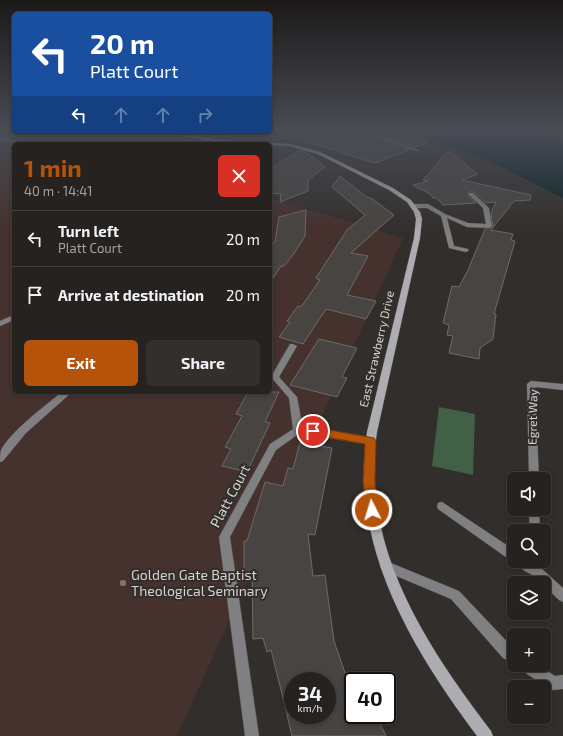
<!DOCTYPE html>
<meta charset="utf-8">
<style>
:root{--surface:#262220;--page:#322f2d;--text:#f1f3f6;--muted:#a4a4a5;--line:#423f3e;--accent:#b45309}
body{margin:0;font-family:"Exo 2",sans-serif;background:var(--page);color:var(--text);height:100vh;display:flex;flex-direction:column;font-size:15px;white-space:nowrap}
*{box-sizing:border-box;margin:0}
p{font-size:13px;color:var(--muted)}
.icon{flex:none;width:22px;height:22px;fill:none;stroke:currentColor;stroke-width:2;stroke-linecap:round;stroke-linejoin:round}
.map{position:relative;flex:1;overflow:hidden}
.side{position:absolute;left:12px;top:142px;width:260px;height:252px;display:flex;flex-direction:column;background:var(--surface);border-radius:6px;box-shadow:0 2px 6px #0003,0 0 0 1px var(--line)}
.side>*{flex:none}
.top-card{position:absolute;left:12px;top:12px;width:260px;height:122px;border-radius:6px;box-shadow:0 2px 6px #0003,0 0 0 1px var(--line);background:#1a4fa0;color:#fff;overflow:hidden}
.controls{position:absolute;left:507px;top:472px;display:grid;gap:8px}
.controls a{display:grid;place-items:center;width:44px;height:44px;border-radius:6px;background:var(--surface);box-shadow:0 2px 6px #0003,0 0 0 1px var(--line);font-size:20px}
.speed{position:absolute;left:284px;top:672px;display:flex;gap:8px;font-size:20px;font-weight:700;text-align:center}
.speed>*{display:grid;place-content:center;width:52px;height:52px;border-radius:50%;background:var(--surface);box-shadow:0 2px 6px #0003,0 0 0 1px var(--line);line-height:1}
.speed small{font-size:10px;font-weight:400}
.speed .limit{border:2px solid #111;border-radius:6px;background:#fff;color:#111}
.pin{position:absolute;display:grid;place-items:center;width:34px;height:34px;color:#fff;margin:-17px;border:2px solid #fff;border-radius:50%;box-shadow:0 1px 4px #0007}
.me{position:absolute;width:44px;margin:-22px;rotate:355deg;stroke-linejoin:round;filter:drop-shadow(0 0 3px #0008)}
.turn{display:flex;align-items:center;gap:14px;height:84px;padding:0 12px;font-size:18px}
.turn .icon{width:52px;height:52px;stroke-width:2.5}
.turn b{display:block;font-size:28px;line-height:34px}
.lanes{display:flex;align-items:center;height:38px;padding:0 12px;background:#0003;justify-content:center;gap:20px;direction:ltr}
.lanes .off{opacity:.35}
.round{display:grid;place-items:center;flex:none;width:42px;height:42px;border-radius:6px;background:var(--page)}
.headline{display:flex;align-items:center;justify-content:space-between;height:68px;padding:0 12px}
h1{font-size:24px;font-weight:700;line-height:30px;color:var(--accent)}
.primary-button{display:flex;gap:8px;margin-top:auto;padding:8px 12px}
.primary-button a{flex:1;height:46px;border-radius:6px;background:var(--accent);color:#fff;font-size:16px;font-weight:700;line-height:46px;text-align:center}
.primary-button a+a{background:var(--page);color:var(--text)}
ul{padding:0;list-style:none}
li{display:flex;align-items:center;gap:12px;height:56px;padding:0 12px;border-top:1px solid var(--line)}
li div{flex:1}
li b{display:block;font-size:15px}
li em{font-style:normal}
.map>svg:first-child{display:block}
.education{fill:#45312d}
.green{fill:#426046}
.water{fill:#092225}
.building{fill:#484441;stroke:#706b67}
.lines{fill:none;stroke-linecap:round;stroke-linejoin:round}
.lane-casing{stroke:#4f4c49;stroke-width:1}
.street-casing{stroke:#4f4c49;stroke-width:1}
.secondary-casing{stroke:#4f4c49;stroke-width:1}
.lane{fill:#807f81;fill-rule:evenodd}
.street{fill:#807f81;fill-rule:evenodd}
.secondary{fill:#adacb0;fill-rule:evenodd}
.route{fill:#b45309;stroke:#753606}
.education-dot{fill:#8d6e63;stroke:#322e2b;stroke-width:1.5}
.labels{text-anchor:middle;stroke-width:4;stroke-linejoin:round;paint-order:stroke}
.street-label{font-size:12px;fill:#d5d2d0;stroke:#322e2b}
.near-street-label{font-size:14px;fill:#d5d2d0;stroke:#322e2b}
.near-poi-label{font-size:14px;fill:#d5d2d0;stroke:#322e2b;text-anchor:start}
</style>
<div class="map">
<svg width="563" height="736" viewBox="0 0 563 736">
<rect width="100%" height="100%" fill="#322e2b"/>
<path class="education" d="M0,139l29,5h-15v248h256v-194l133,40 -226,498h-177z"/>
<path class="green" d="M439,407l36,7 -2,61 -41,-9z"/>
<path class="water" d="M402,130h114l47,14v54l-76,-38z"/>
<path class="building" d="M295,130h10l36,6 20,-4 48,18 -34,13 -82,-26z
M375,130h23l29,13 -11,4 -47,-16z
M299,150l6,2 20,15 -17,13v11l-28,11 1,-8 -11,-1v-23z
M448,151l30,23 -16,6 69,15 -1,5 -16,1 -23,29 22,4 -2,6 4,1 -21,73h2l-3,25 -13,9 -1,11 -30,-6 4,-17 -6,-1 2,-10 -6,-2 9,-37 7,1 9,-17 17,-41 8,-2 -2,-14 5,-11 -10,1 -12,-11h-5l-1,4 8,7 -33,2 -6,-7h-4l-3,-4 -17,-9 15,-4 -5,-1z
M340,176l28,22h3l23,17 -43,38 17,3 -21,39 29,6 -10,18 -40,-10 -23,35 -24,-7 11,-15 -3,-1 11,-15 3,1 19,-27 -4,-2 31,-48 18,-15 -33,-28z
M306,210l-1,26 -12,19 -9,11h-3l-11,17v-35l5,-7 4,-24z
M319,339l38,9 -15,29 5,1 -10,19 -47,-12z
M248,392h31l-14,30 5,1 -23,49 -25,-6 9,-17 -6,-2 17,-31 -6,-2z
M300,442l32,6 -17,87 -7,-1 5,42 12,-1 9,66 19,55v19h23l10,21h-94l-5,-21h40v-34h-34v33h-6l-16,-64 -4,2 -4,-14 -10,1 -1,-61 -8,1v-38h3l18,-59 18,4 5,-18 5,1z"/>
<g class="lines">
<defs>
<path id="lane" d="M469,193h4l16,15 3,18 -3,2 -22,-1 -20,-9 7,28 14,3 1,1 -3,2 -17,-4 -8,-32 -14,-8h-14l-3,-2 3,-2h15l17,10 23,9 18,1 -3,-16 -14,-13z
M290,344h3l4,2 -18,31 18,20 6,32 -2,2h-6l-2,-2 -4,-31 -18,-21z
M442,502l72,48 1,11 -5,-1 -72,-51 -1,-3 1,-3z
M386,561l73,30 55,58v15l-11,-6 -52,-59 -69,-29 -2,-4 2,-4z
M515,561c11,0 22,-1 27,10l-2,4 -4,1c-7,-2 -18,-8 -21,-15z
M519,665h19l17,11 8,-1v14l-10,1 -5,-2 -27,-18z"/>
<path id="street" d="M359,130h4l56,20 -3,1z
M23,132h6l-22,7 19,5c-9,0 -18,-4 -26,-3v-2z
M221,132h5l-18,9 -3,-1z
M14,315v5l-14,6v-5z
M531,381l32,3v6l-28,-3 4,92h-10l-2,-95z
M62,392h10l-46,41 -23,28 -3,1c0,-4 0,-9 1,-12 10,-19 45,-45 61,-58z
M298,426l73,11 3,2 2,2 -2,2 -3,2 -71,-12 -24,17 -46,87 29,199h-14l-26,-199 51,-93z
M529,509h10l1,22h-10z
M529,561h12v7l22,20v14l-4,-2 -15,-14v-3h-3l-9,-8z"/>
<path id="secondary" d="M162,132h9l46,8 73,4 30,8 73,36 18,12 9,12 2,7 -2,19 -43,194c-17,114 48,212 114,299l2,5h-16c-65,-87 -128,-191 -110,-304l47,-194 2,-19 -2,-7 -7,-10 -18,-12 -71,-36 -28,-8 -20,-1v-1l-53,-2z"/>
</defs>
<use href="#lane" class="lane-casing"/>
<use href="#street" class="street-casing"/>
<use href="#secondary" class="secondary-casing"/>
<use href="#lane" class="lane"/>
<use href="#street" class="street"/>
<use href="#secondary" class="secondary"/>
</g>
<linearGradient id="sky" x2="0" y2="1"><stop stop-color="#1c1918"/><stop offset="0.56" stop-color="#494c55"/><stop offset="1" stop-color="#494c55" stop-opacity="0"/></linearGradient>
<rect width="563" height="233" fill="url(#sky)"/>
<path class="route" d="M313,427l61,11 2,3 -1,40 3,29 -2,4 -4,2 -5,-2 -1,-4 -3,-29 2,-37 -56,-10 -1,-3 1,-3z"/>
<circle class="education-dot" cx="123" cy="583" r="4"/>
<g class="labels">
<g class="street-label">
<text transform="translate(377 349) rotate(-77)" y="4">East Strawberry Drive</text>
<text transform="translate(533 417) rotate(-89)" y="4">Egret Way</text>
</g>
<g class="near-street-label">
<text transform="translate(230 496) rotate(-62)" y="5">Platt Court</text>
</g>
<g class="near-poi-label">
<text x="131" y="580">Golden Gate Baptist<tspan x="131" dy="16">Theological Seminary</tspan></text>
</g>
</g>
</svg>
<div class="controls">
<a><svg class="icon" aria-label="sound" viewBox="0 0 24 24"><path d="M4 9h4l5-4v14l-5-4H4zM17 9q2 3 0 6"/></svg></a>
<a><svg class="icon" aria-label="search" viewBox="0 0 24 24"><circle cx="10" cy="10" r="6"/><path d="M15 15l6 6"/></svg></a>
<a><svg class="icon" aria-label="layers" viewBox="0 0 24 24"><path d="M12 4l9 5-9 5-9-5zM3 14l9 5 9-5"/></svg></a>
<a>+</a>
<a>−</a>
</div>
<div class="speed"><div>34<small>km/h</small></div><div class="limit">40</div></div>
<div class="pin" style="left:313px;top:431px;background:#d93025"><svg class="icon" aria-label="arrive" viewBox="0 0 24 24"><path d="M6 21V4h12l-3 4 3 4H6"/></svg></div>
<svg class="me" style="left:372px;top:510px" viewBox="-20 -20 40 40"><circle r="17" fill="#b45309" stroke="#fff" stroke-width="3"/><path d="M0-11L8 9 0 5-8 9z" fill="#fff"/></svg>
<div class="top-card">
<div class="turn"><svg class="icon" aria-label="left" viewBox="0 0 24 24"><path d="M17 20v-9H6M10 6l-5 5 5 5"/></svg><div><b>20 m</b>Platt Court</div></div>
<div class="lanes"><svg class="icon" aria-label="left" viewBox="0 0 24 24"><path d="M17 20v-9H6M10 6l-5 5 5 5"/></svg><svg class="icon off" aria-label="ahead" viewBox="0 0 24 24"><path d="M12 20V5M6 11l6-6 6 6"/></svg><svg class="icon off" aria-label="ahead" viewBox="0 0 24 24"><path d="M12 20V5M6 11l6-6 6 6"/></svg><svg class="icon off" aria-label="right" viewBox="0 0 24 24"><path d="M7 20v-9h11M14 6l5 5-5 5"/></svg></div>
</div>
<section class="side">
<div class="headline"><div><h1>1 min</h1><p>40 m · 14:41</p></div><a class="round" style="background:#d93025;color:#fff"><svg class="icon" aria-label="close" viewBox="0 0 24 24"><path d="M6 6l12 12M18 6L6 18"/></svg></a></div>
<ul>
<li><svg class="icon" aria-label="left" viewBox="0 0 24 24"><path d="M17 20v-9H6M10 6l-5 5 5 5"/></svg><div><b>Turn left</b><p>Platt Court</p></div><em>20 m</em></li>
<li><svg class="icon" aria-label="arrive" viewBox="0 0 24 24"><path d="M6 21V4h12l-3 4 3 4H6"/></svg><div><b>Arrive at destination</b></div><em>20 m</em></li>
</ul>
<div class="primary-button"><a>Exit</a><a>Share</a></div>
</section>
</div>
